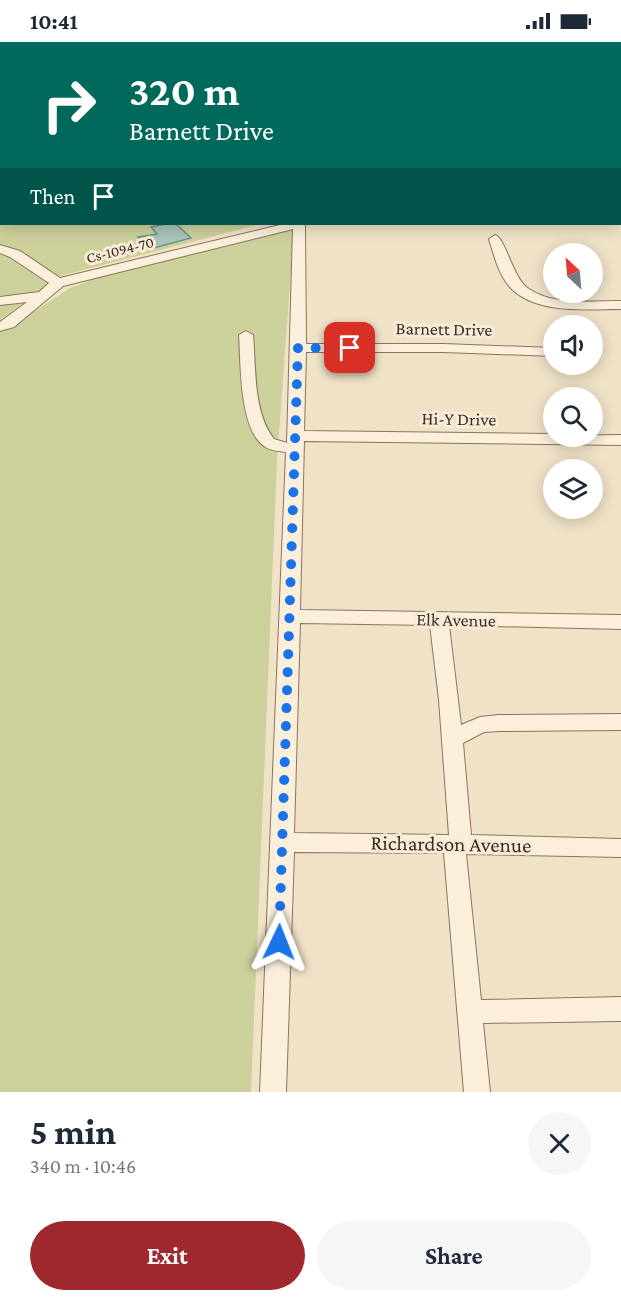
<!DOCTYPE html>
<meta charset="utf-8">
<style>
:root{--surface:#fff;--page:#f6f6f7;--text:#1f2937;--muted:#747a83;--accent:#9f282f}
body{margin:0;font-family:"Crimson Pro",serif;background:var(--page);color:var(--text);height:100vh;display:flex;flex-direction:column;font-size:22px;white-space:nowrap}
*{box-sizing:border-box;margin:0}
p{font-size:20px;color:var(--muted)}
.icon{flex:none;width:33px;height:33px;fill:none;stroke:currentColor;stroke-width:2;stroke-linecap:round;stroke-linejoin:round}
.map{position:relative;height:1050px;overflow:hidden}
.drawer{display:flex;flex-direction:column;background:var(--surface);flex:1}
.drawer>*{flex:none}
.top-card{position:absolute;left:0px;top:0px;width:621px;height:183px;box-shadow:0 3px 15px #0003;background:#00695c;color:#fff;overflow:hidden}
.needle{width:39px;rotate:334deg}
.controls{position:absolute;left:543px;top:201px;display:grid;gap:12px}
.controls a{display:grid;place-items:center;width:60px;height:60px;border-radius:50%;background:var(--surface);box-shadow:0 3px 15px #0003;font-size:30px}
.pin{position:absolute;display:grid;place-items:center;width:51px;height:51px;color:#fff;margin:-26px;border-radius:12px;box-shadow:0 3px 9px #0006}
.me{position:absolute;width:66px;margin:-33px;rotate:2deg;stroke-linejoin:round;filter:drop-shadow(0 0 4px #0008)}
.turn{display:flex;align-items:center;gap:21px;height:126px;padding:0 30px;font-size:27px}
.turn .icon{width:78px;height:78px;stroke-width:2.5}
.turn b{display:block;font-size:42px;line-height:51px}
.then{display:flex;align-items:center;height:57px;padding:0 30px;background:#0003;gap:12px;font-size:22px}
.round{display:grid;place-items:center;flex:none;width:63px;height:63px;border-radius:32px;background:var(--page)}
.summary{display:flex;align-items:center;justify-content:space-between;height:102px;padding:0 30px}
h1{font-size:36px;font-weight:700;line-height:45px}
.primary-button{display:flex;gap:12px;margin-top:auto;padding:12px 30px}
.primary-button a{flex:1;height:69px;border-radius:36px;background:var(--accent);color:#fff;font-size:24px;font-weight:700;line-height:69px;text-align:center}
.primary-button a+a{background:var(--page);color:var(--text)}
.status{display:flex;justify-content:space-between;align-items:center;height:42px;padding:0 30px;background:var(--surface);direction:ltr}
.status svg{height:16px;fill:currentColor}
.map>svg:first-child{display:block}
.green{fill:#ccd09a}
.water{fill:#a8c4bb;stroke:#6e9388;stroke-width:1.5}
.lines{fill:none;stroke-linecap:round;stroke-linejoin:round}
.minor-casing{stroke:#8d735b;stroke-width:2}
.highway-casing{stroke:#5b422f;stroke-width:2}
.minor{fill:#faefdb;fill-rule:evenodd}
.highway{fill:#e29d56;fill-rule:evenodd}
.route{stroke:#1a73e8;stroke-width:10;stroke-dasharray:0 18}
.labels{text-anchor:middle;stroke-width:6;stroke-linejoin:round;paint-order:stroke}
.far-street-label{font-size:15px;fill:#3d2c1f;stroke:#f7ecd7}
.street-label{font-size:18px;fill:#3d2c1f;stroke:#f7ecd7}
.near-street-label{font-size:21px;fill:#3d2c1f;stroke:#f7ecd7}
</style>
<div class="status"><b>10:41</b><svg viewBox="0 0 49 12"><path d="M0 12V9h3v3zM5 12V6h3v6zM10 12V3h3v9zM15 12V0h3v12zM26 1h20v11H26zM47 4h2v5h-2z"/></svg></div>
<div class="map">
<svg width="621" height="1050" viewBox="0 0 621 1050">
<rect width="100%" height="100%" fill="#f0e2c7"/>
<path class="green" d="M0,0h309l-307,2v180h259l-201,52 -60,44z
M294,186l-17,233 -26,631h-251v-761l11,-4 59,-39 26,-10z"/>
<path class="water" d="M166,182h10l15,14 -41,11 -12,-12 19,-3 -6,-7z"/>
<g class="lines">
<defs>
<path id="minor" d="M83,0h10v2h-10z
M240,0h10l-11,2z
M322,0h10v2h-10z
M351,0h10v2h-10z
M463,0h10l1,2h-10z
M554,0h17l1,2h-17z
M594,0h10l-11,2z
M620,10h1v6h-1z
M0,23h2v6h-2z
M2,154v8l-2,1v-8z
M284,182h21l1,120h137l111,4v8l-111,-4h-137l-2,79 250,3v2l67,-1v10l-317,-4 -4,169 321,5v14l-172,-4 12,100 19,-8 19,-2 122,-1v16l-122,1 -15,1 -21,11 8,92 150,4v18l-155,-3 15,146 140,-3v24l-138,2 7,69h-26l-20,-239 -150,-1 -8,240h-26l26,-640c-7,-1 -16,-1 -22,-6 -25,-17 -23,-83 -25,-111l7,-4 7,4c3,32 0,78 21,104l13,4 6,-214 -230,57 -49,41 -14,4v-9l27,-20 -27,3v-8l39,-5 10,-9 -39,-26 -10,-4v-8l20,6 40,27zM300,581l130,2 9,75 10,135 -155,-2z
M495,193c11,3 17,43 34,54 25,17 63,12 92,12v8c-34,0 -87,6 -112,-23 -11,-13 -15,-31 -20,-47z"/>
<path id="highway" d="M416,0h14l1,2h-14z
M620,149h1v11h-1z"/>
</defs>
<use href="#minor" class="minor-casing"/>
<use href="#highway" class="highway-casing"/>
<use href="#minor" class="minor"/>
<use href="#highway" class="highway"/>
</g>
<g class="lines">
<path class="route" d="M279,900l19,-594h52"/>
</g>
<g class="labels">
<g class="far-street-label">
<text transform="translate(120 208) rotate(-14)" y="5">Cs-1094-70</text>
</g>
<g class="street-label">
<text transform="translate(444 287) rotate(1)" y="6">Barnett Drive</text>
<text transform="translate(459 377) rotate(1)" y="6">Hi-Y Drive</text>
<text transform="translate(456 578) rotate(1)" y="6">Elk Avenue</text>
</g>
<g class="near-street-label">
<text transform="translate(451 802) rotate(1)" y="7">Richardson Avenue</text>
</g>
</g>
</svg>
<div class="controls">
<a><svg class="needle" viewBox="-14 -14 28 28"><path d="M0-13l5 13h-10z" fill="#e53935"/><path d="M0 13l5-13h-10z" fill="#747a83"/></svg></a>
<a><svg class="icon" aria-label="sound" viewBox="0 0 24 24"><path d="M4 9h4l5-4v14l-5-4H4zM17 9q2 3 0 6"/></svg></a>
<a><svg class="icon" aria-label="search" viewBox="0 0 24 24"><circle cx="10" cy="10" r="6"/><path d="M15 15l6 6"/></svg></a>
<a><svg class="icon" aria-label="layers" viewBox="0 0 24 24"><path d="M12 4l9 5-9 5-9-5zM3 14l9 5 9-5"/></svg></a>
</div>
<div class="pin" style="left:350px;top:306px;background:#d93025"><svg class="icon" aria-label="arrive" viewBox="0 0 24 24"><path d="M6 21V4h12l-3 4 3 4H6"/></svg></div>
<svg class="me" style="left:279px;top:900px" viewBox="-20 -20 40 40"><path d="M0-17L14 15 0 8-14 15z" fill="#1a73e8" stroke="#fff" stroke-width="4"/></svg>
<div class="top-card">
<div class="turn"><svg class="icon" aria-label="right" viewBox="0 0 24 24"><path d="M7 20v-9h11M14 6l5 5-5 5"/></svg><div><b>320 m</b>Barnett Drive</div></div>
<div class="then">Then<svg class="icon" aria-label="arrive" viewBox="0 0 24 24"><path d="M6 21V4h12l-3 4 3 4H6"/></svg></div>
</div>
</div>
<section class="drawer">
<div class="summary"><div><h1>5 min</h1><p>340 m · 10:46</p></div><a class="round"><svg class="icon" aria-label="close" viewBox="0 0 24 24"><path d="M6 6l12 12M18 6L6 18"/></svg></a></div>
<div class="primary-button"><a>Exit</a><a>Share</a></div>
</section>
